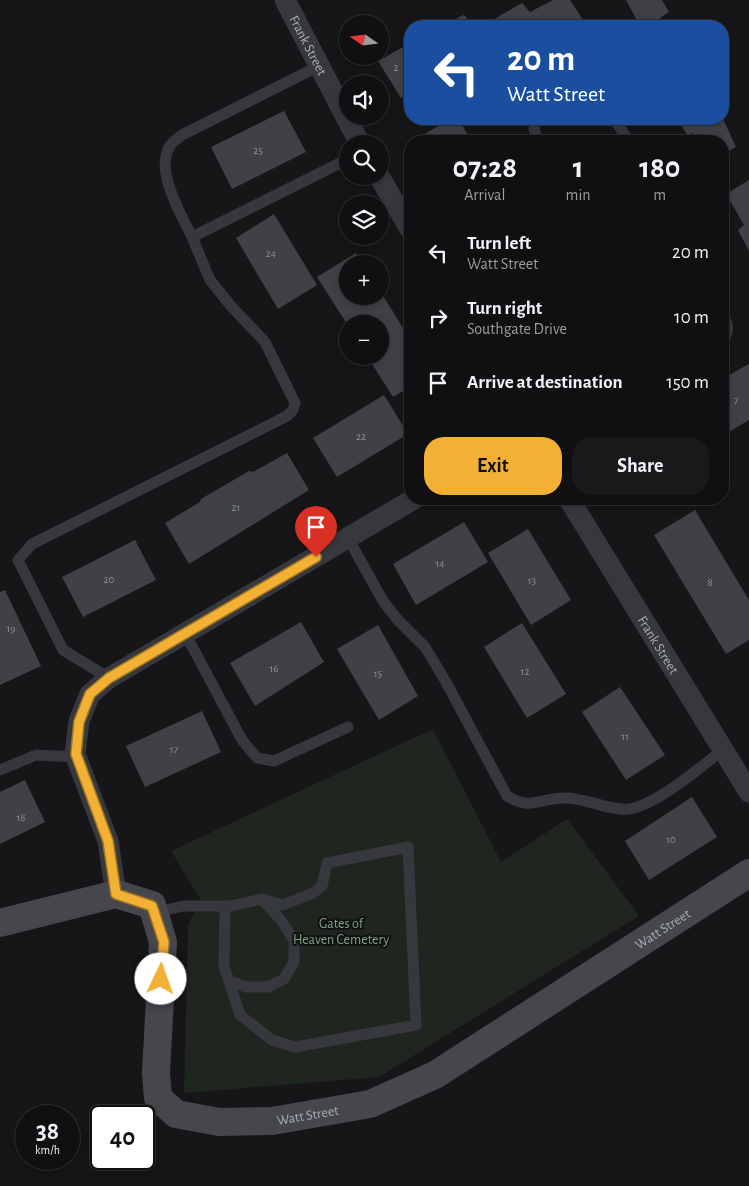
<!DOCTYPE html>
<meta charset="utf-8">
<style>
:root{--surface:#101012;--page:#19191b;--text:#f1f3f6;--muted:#9c9d9f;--line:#303032;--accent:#f2b134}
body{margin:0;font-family:"Alegreya Sans",sans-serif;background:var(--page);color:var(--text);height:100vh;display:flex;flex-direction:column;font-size:19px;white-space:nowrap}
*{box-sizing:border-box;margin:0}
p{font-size:16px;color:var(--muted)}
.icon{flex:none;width:28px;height:28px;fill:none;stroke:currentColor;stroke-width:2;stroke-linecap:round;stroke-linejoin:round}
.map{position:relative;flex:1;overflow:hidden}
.drawer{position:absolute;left:404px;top:135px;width:325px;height:370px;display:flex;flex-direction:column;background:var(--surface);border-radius:20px;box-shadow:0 2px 8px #0003,0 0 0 1px var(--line)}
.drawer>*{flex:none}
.guide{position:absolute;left:404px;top:20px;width:325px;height:105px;border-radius:20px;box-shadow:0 2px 8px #0003,0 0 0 1px var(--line);background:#1a4fa0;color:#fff;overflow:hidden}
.needle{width:32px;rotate:284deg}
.tools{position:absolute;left:339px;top:15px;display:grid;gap:10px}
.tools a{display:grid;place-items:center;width:50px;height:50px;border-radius:50%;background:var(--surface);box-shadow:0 2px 8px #0003,0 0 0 1px var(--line);font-size:25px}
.speed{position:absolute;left:15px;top:1105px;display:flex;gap:10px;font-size:25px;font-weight:700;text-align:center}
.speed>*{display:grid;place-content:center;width:65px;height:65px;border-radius:50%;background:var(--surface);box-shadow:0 2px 8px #0003,0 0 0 1px var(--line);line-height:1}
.speed small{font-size:12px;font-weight:400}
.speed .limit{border:2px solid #111;border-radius:8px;background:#fff;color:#111}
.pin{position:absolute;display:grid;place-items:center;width:42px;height:42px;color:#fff;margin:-51px -21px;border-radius:50% 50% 50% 0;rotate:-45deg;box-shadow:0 0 5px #0007}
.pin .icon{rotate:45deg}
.me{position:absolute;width:55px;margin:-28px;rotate:3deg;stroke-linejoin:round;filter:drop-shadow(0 0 4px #0008)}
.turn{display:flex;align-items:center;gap:18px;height:105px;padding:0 20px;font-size:22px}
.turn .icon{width:65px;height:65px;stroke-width:2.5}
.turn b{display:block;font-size:35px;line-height:42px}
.eta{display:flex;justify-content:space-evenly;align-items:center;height:85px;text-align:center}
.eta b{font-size:30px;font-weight:700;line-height:35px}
.action{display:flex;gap:10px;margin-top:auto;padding:10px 20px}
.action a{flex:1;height:58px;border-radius:20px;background:var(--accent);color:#111;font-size:20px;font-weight:700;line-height:58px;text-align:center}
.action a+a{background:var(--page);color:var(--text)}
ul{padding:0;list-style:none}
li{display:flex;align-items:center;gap:15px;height:65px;padding:0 20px}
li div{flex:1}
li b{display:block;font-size:19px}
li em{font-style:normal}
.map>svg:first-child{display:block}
.green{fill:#1e261f}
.building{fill:#404145}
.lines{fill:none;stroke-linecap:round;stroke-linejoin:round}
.lane{stroke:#37383d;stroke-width:11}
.street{stroke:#37383d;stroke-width:21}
.secondary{stroke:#45474d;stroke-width:28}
.route-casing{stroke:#9d7322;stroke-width:12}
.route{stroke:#f2b134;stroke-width:9}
.labels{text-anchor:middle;stroke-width:4;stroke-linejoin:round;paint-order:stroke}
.number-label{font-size:11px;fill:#8e929b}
.street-label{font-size:14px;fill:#a8adb8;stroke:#111113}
.park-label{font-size:14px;fill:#7fa381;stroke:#111113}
</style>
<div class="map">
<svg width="749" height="1186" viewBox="0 0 749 1186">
<rect width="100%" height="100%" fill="#161618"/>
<path class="green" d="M433,729l68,133 66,-43 72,97 -260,161 -195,16 4,-168 12,-26 -29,-48z"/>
<path class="building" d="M553,0h17l17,26h-105l40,-23 8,9z
M626,0h36l7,12 -9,6 5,8h-25z
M464,15l9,11h-29l17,-10z
M410,43v50l-9,5 -23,-37z
M284,111l22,41 -74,37 -21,-42z
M451,119h8l12,22h-53l-1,-3z
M678,119h35l1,3 9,-3 13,28 -14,8v-14h-24l-5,-8 -6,2z
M749,180v71l-11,-21 6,-5 -18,-31z
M274,214l43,71 -39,24 -42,-71z
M356,253l7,11h-15v32h32v-5l30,48v48l-17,10 -26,-41h13v-32h-33l-30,-47z
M749,364v56l-27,16v-57z
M384,395l24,39 -71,43 -24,-39z
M287,453l22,37 -120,74 -24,-41 35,-21 1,-3 48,-28 4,1z
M695,510l54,90v40l-23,14 -72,-119z
M464,522l24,40 -72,43 -23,-41z
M528,529l43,71 -40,25 -43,-72z
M135,540l21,40 -73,37 -21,-40z
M5,590l36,76 -41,19v-93z
M301,622l23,40 -69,44 -25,-43z
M522,623l44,71 -39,24 -43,-71z
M378,625l40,71 -39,24 -42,-71z
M620,687l45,68 -39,25 -44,-68z
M202,711l19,41 -76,35 -19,-41z
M25,780l20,42 -45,22v-52z
M692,797l25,40 -68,43 -24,-39z"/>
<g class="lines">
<path class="lane" d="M535,119l-1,10 4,12
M614,119l15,22
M192,237c-11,-23 -41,-72 -19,-95 2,-2 6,-4 9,-7l137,-69
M722,314c8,13 7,16 0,29
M348,538l35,63 14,18 28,28 21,35 61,114c24,15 33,2 58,2 20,0 45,13 64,11 28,-4 71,-42 94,-59
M185,633l57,107 15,18 17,3 74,-34
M109,678l-46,-28 -45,-90 14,-16 255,-128 6,-6 2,-7 -30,-61 -34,-36 -21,-26 -18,-43 156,-78
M0,770l36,-15 40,2
M154,913l29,-7h47l32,-7 21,6 30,-12 9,-7 5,-23 81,-16 8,178 -121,22 -23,-7 -32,-25 -16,-49 1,-60
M229,981l17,6h22l16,-8 10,-17v-22l-14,-21 -18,-20"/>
<g class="street">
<path id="s1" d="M285,0l75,144"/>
<path d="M379,176l31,53"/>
<path id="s2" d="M569,499l180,293"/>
<path d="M116,894l-8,-53 -33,-87 4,-33 11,-27 19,-16 305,-179"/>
</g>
<path class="secondary" id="s3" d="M0,923l116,-29 36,11 11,37 -7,131 2,25 18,16 43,8 53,-1 98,-17 65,-29 314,-202"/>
</g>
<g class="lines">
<defs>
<path id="route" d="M161,979l3,-37 -12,-36 -36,-12 -8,-53 -32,-87 3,-32 11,-28 19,-16 207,-121"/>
</defs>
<use href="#route" class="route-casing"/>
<use href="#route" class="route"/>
</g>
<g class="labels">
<g class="number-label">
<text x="396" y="71">2</text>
<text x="258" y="154">25</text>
<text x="271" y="257">24</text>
<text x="736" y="404">7</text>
<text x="361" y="440">22</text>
<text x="236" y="511">21</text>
<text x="440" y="567">14</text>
<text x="109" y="583">20</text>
<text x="532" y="584">13</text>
<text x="710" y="586">8</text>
<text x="11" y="632">19</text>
<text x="274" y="672">16</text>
<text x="525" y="675">12</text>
<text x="378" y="677">15</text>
<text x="625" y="740">11</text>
<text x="174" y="753">17</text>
<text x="21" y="821">18</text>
<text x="671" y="843">10</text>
</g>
<g class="street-label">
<text dy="5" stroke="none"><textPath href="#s1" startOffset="51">Frank Street</textPath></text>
<text dy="5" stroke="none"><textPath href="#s2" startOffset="171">Frank Street</textPath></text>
<text dy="5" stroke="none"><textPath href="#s3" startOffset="914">Watt Street</textPath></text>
<text dy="5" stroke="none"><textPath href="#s3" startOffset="509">Watt Street</textPath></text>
</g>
<g class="park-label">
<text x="341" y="928">Gates of<tspan x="341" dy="16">Heaven Cemetery</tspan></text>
</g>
</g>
</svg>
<div class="tools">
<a><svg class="needle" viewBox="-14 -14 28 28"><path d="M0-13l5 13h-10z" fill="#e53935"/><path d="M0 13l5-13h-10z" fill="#9c9d9f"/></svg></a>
<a><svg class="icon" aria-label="sound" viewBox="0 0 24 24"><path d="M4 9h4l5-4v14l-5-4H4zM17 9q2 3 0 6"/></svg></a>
<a><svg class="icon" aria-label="search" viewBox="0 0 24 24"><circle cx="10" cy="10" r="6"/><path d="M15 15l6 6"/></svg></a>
<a><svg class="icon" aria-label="layers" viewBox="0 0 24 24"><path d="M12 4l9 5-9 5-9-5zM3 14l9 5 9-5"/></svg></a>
<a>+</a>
<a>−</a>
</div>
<div class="speed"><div>38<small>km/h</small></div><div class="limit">40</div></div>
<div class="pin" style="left:316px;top:557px;background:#d93025"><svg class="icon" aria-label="arrive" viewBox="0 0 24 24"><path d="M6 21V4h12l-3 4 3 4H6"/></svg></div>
<svg class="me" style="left:161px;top:979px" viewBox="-20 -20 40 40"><circle r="19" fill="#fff"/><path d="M0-13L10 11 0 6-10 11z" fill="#f2b134"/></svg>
<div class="guide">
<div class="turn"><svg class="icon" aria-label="left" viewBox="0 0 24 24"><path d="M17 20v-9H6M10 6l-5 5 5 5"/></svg><div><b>20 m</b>Watt Street</div></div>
</div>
<section class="drawer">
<div class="eta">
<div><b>07:28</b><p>Arrival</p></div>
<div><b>1</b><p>min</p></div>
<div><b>180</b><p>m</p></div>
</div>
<ul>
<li><svg class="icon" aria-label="left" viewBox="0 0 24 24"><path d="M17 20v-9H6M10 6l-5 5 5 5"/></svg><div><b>Turn left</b><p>Watt Street</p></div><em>20 m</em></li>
<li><svg class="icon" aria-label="right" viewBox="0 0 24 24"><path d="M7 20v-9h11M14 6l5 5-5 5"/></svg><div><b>Turn right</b><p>Southgate Drive</p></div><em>10 m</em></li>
<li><svg class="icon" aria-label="arrive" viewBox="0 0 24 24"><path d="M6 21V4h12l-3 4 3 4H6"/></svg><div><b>Arrive at destination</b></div><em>150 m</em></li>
</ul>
<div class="action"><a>Exit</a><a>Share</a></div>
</section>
</div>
